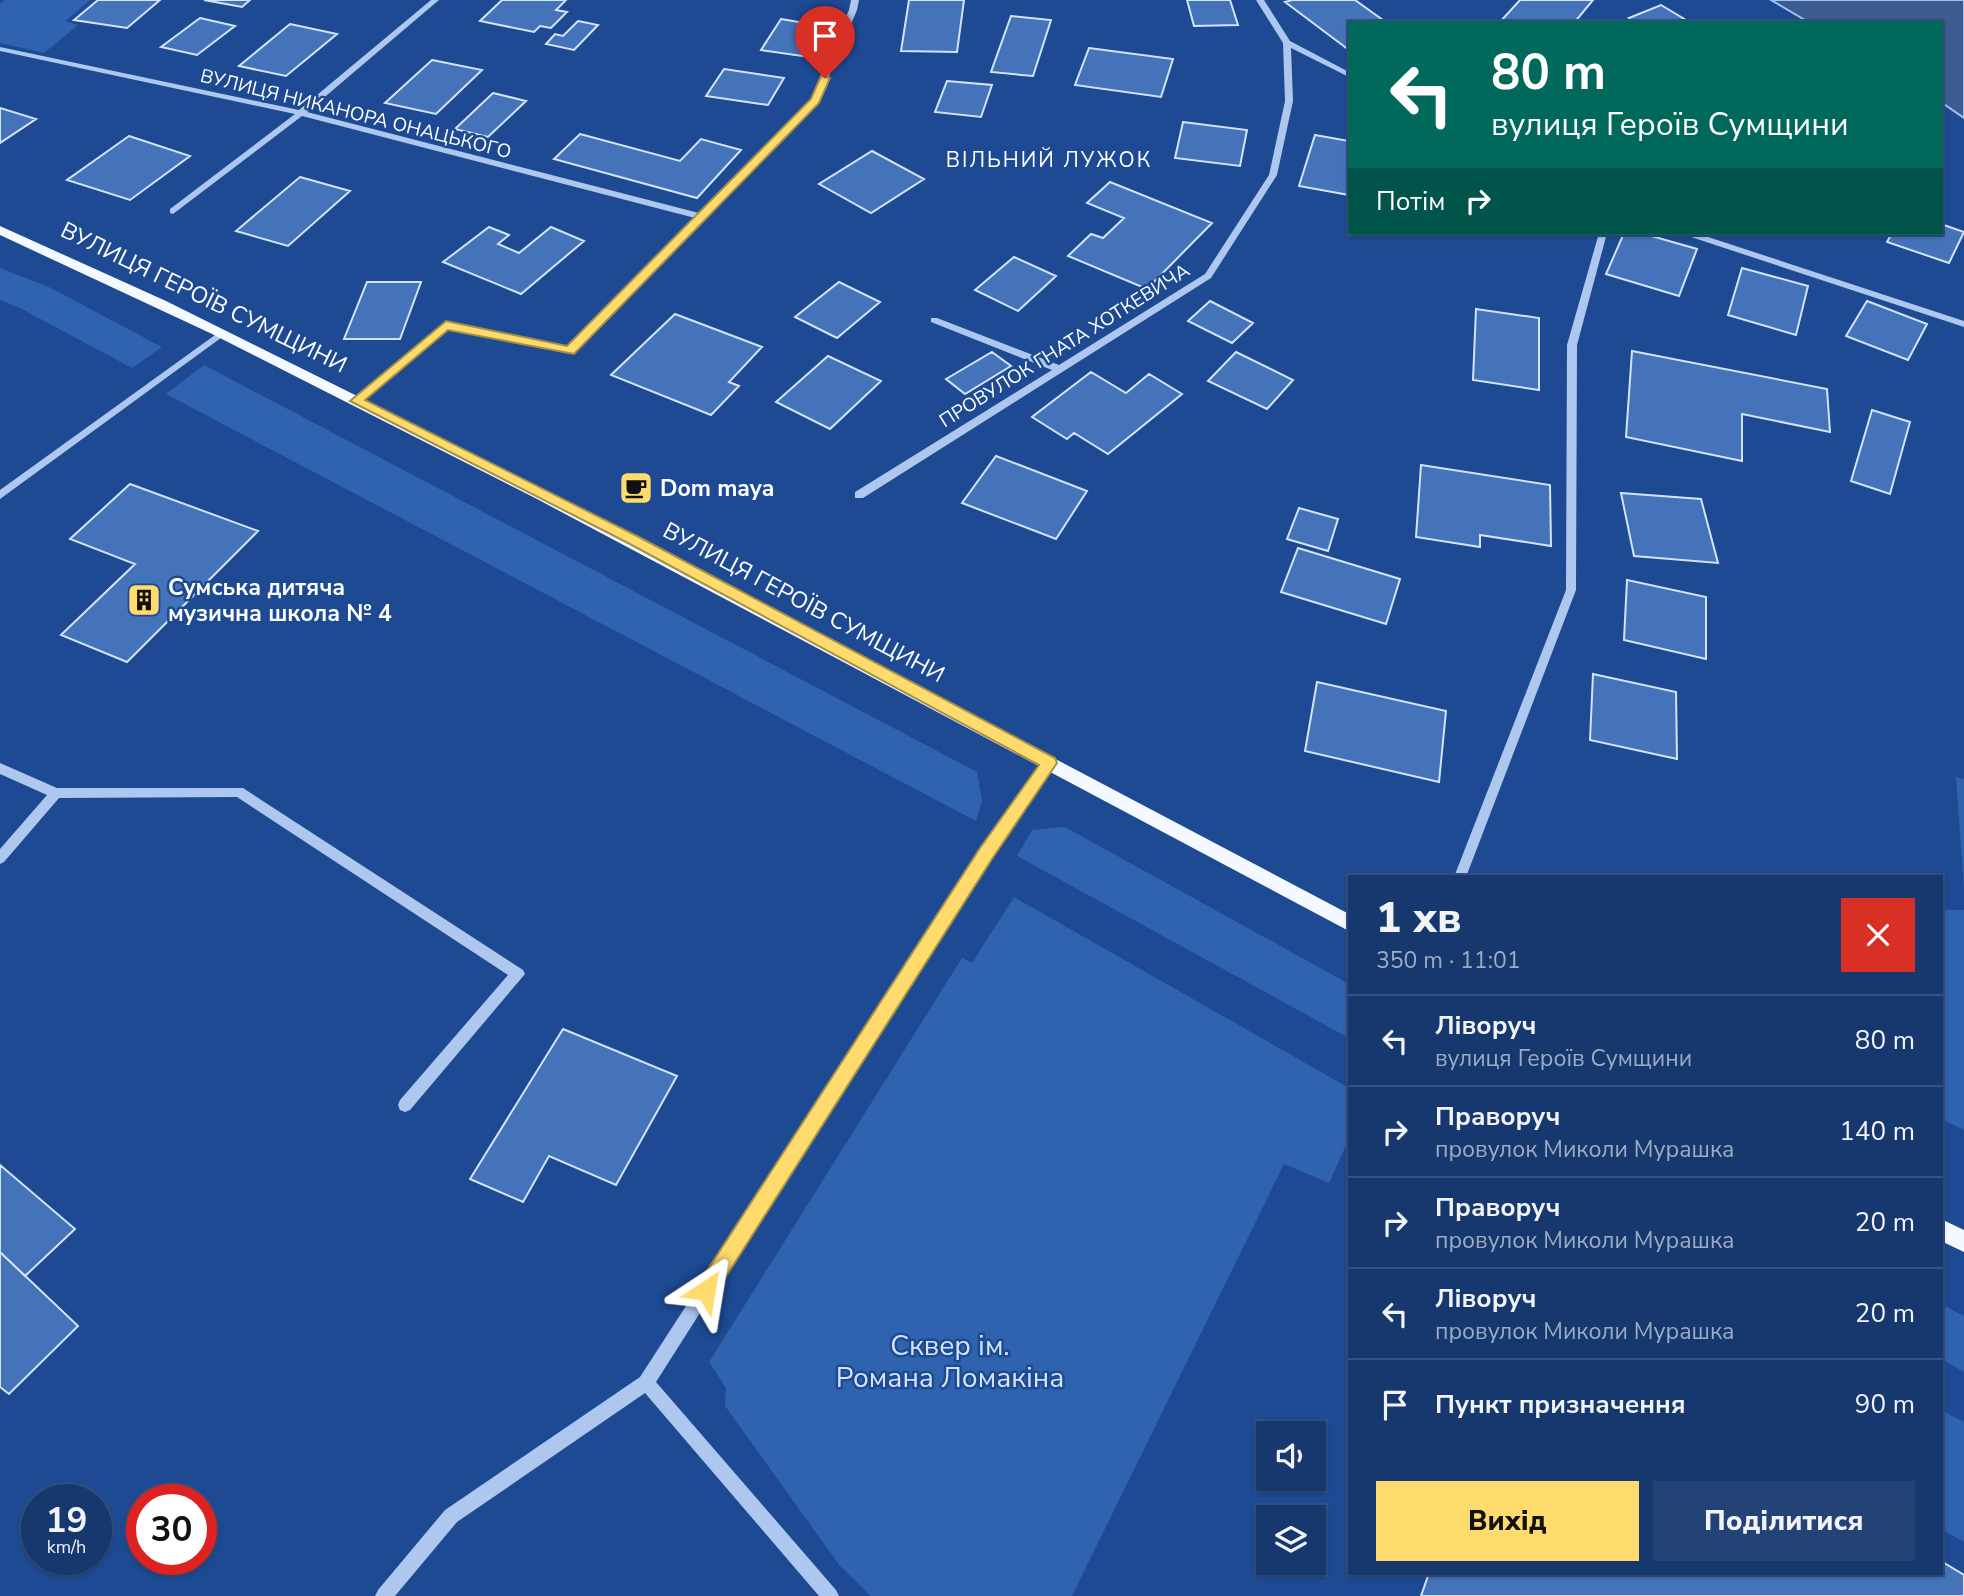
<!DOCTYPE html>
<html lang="uk">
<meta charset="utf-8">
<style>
:root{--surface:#16386e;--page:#234376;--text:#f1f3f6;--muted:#9eacc2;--line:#355281;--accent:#fedb6c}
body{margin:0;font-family:"Nunito Sans",sans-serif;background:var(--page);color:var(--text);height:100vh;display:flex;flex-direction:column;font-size:26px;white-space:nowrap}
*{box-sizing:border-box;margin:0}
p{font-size:23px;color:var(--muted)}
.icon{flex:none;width:38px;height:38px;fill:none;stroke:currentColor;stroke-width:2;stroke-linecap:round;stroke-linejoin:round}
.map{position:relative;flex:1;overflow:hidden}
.drawer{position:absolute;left:1348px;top:875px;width:595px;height:700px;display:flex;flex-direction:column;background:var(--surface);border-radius:0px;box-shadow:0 2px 5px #0004,0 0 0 2px var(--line)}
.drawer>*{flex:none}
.hud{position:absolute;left:1348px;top:21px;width:595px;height:214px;border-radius:0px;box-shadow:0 2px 5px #0004,0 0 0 2px var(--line);background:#00695c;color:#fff;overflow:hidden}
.buttons{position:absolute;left:1256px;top:1421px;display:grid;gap:14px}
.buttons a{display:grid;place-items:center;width:70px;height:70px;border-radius:0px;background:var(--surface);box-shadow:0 2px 5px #0004,0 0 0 2px var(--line);font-size:35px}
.speed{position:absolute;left:21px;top:1484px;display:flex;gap:14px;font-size:35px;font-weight:700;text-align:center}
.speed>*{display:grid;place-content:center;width:91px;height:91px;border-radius:50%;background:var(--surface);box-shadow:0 2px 5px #0004,0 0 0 2px var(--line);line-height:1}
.speed small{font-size:18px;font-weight:400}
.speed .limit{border:10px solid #d22;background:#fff;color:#111}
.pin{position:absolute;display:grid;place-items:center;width:60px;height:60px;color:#fff;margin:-72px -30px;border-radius:50% 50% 50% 0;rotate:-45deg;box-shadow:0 0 7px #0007}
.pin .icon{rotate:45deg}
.me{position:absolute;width:77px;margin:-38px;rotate:33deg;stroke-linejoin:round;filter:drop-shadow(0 0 5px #0008)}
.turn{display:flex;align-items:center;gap:24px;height:147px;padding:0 28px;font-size:32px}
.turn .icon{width:91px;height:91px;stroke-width:2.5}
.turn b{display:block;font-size:49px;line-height:60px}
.then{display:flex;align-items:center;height:66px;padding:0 28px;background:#0003;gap:14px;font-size:26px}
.round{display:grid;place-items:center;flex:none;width:74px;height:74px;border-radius:0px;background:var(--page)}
.head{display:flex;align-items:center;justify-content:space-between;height:119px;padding:0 28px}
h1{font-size:42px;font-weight:800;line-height:52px}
.action{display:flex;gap:14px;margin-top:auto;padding:14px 28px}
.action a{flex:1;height:80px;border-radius:0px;background:var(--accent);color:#111;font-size:28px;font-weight:800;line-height:80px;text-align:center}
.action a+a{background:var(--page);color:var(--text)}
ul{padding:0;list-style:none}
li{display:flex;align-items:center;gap:21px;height:91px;padding:0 28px;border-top:2px solid var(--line)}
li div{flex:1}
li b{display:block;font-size:26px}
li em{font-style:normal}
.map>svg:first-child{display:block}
.green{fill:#3063af}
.water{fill:#3c5b90;stroke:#a1c1f0;stroke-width:2}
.building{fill:#4573b9;stroke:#d3e3fa;stroke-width:2}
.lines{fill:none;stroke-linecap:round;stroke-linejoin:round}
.minor{fill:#adc7ee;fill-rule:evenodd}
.major{fill:#f4f8ff;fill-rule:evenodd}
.route{fill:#fedb6c;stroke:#a58e46;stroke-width:2}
.labels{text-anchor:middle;stroke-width:5;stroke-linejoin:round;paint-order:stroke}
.far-street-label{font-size:19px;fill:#fff;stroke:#1d4a92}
.far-neighbourhood-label{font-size:21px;letter-spacing:2px;fill:#fff;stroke:#1d4a92}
.street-label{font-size:23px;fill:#fff;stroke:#1d4a92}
.poi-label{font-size:23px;font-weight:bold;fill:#fff;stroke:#1d4a92;text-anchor:start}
.near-park-label{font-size:28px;fill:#d3e3fa;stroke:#1d4a92}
</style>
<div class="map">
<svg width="1964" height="1596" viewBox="0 0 1964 1596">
<rect width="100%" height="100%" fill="#1d4a92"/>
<path class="green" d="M5,0h85l-25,21 13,4 -34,28 -44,-10v-39z
M0,268l49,19 113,60 -30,21 -112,-60 -20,-8z
M204,365l773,407 5,29 -6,20 -810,-427z
M1956,777l8,2v110z
M1065,827l284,157v54l-332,-182 15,-26z
M1014,897l335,191v51l-20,44 -45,-19 -212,432h-201l-31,-30 -115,-160 1,-18 -17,-26 253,-404 10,5z
M1941,910h23v220l-23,-11z
M1941,1304l23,12v56l-23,-13z
M1941,1410l23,12v120l-23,-13z"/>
<path class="water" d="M1771,0h193v118l-23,-16v-79h-131z"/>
<path class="building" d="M98,0h62l-33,28 -53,-8z
M204,0h46l-8,7z
M502,0h64l-10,10 11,2 -16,16 -11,-2 -6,6 -54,-11z
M909,0h55l-7,52 -56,-1z
M1187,0h43l8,25 -44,1z
M1292,0h63l32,23h-38v27l-64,-48z
M1520,0h73l-19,23h-75z
M1661,5l30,18h-54l-8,-5z
M1011,16l40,4 -18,56 -42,-4z
M200,18l35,8 -38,29 -36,-8z
M781,19l47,8 -19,30 -48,-7z
M578,21l20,4 -24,25 -28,-6 9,-10 8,2z
M290,24l47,10 -51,42 -47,-10z
M1089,48l84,11 -12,38 -86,-12z
M432,60l50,10 -46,44 -51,-11z
M724,69l60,9 -16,27 -62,-9z
M947,81l45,4 -11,32 -46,-5z
M493,93l33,8 -38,36 -33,-8z
M0,108l36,11 -36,24z
M1183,122l64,8 -7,36 -65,-8z
M580,134l100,27 21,-22 40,11 -44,48 -143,-39z
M1315,135l34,6v54l-50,-9z
M129,136l61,20 -60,44 -63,-20z
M872,151l52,28 -53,34 -52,-29z
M300,177l50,14 -62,55 -52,-15z
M1110,182l102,41 -65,66 -79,-33 23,-22 12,4 21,-20 -37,-15z
M1941,224l23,8 -15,31 -62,-21 5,-9h49z
M489,227l20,8 -11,9 21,9 32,-26 33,14 -63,53 -78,-32z
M1624,233h17l56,16 -18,47 -73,-22z
M1014,257l42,19 -38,35 -43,-21z
M1742,268l66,18 -12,49 -68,-20z
M367,282h54l-21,57h-56z
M839,282l41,20 -43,36 -42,-21z
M1210,301l43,22 -21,20 -44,-22z
M1867,301l60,23 -19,36 -62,-24z
M1476,309l63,9v72l-66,-10z
M675,314l87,33 -33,35 10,4 -28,29 -100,-40z
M1632,351l195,38 3,43 -88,-18v47l-116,-24z
M992,352l19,14 -46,28 -19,-15z
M1236,352l57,28 -26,29 -59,-28z
M828,356l53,25 -51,48 -54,-27z
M1091,372l35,21 23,-19 33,20 -74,60 -34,-21 -7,6 -35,-22z
M1872,410l38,12 -20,72 -39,-13z
M996,456l91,35 -31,48 -94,-36z
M1421,465l129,20 1,61 -71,-11v12l-64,-10z
M130,484l128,47 -131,131 -66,-27 74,-71 -65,-25z
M1621,493l80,6 17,64 -84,-7z
M1299,508l39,11 -10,32 -41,-12z
M1298,548l102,31 -14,45 -105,-32z
M1627,580l79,17v62l-82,-19z
M1593,674l83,18 1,67 -87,-19z
M1317,682l129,29 -7,71 -134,-31z
M563,1029l114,47 -61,109 -67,-29 -26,46 -53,-23z
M0,1165l75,64 -50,47 -25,-24z
M0,1252l78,74 -69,68 -9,-7z
M1941,1561l23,14v21h-543l8,-23h512z"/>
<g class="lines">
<path class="minor" d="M431,0h8l-132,112 392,101 112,-114 38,-89 2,-10h8l-2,10 -39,92 -245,251 -3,1 -123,-26 -91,76 -3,-1v-4l92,-77 123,25 127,-129 -393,-102 -129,98 -3,-1v-4l125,-95 -295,-63v-4l299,63z
M1256,0h8l26,41 59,31v5l-58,-29 2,53 -16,74 -66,103 -348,220h-8v-6l197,-122 -121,-48v-4h6l122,47 146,-91 64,-99 16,-74 -2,-58z
M1599,233h8l-30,112 -1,245 -110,287h-12l112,-287 1,-245z
M1684,233h12l268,88v6l-279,-92z
M222,330l3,1v4l-225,164v-9z
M1049,758l4,1 2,4 -2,4 -63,90 -334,525 180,208 3,6h-20l-174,-203 -188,129 -62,74h-20l3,-6 67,-80 195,-133 342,-528 63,-90z
M0,763l57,25h186l280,182 2,4 -115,136 -5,2 -5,-2 -2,-5 2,-5 108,-125 -271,-178 -178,1 -55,64 -4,2v-15l47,-54 -47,-21z"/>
<path class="major" d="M0,226l166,75 382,190 801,423v17l-812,-432 -327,-166 -210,-98z
M1941,1219l23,11v22l-23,-11z"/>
</g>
<path class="route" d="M821,76l9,2 -11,25 -245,251 -126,-24 -83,70 272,136 418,222 2,5 -65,96 -279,438 -7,3 -7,-3 -3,-7 3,-7 281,-435 59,-83 -411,-222 -278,-142 96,-80 121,25 244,-247z"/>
<defs>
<symbol id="cafe-square" viewBox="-11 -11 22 22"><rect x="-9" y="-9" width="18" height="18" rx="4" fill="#fedb6c" stroke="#1d4a92"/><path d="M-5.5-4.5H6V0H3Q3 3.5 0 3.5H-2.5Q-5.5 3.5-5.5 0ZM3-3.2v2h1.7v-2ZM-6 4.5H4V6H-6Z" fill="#111"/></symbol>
<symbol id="building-square" viewBox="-11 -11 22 22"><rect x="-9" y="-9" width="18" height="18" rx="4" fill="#fedb6c" stroke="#1d4a92"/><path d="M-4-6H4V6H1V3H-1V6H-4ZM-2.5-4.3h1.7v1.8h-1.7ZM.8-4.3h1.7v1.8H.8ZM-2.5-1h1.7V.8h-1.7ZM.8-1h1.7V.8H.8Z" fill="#111"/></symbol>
</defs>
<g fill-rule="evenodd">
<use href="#cafe-square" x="617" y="469" width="38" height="38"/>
<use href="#building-square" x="125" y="581" width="38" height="38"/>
</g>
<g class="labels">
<g class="far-street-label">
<text transform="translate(356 113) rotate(14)" y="7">ВУЛИЦЯ НИКАНОРА ОНАЦЬКОГО</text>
<text transform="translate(1064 345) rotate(-32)" y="7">ПРОВУЛОК ГНАТА ХОТКЕВИЧА</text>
</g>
<g class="far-neighbourhood-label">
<text x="1049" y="167">ВІЛЬНИЙ ЛУЖОК</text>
</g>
<g class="street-label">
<text transform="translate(204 297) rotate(26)" y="8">ВУЛИЦЯ ГЕРОЇВ СУМЩИНИ</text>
<text transform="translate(804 602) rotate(28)" y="8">ВУЛИЦЯ ГЕРОЇВ СУМЩИНИ</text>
</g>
<g class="poi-label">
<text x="660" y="496">Dom maya</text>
<text x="168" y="595">Сумська дитяча<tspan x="168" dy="26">музична школа № 4</tspan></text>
</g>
<g class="near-park-label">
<text x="950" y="1355">Сквер ім.<tspan x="950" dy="32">Романа Ломакіна</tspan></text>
</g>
</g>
</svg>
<div class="buttons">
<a><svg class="icon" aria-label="sound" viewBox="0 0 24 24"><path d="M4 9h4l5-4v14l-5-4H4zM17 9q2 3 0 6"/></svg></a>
<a><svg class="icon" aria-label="layers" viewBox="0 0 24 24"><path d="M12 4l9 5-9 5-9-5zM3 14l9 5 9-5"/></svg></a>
</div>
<div class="speed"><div>19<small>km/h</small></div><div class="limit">30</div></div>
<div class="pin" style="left:825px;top:78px;background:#d93025"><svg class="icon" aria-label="arrive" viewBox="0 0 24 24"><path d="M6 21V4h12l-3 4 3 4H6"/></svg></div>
<svg class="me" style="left:706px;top:1290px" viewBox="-20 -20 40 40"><path d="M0-17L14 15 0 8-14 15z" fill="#fedb6c" stroke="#fff" stroke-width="4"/></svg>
<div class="hud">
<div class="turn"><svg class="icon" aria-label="left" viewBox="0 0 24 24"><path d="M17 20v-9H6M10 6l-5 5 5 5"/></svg><div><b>80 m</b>вулиця Героїв Сумщини</div></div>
<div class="then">Потім<svg class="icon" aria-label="right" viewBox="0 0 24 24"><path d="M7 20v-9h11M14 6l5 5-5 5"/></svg></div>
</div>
<section class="drawer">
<div class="head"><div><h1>1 хв</h1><p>350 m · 11:01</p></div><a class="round" style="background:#d93025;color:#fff"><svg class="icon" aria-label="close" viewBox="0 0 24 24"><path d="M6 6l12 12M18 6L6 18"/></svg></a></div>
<ul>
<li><svg class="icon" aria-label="left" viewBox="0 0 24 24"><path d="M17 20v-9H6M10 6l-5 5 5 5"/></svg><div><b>Ліворуч</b><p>вулиця Героїв Сумщини</p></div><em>80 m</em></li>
<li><svg class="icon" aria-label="right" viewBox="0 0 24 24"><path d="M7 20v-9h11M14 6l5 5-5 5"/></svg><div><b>Праворуч</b><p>провулок Миколи Мурашка</p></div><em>140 m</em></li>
<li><svg class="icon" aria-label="right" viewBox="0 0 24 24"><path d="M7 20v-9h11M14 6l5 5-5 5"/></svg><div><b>Праворуч</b><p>провулок Миколи Мурашка</p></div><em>20 m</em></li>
<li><svg class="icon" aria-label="left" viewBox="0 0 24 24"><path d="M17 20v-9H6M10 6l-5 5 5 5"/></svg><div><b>Ліворуч</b><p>провулок Миколи Мурашка</p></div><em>20 m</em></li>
<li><svg class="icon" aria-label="arrive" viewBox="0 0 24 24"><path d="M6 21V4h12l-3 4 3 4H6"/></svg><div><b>Пункт призначення</b></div><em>90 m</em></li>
</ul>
<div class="action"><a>Вихід</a><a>Поділитися</a></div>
</section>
</div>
